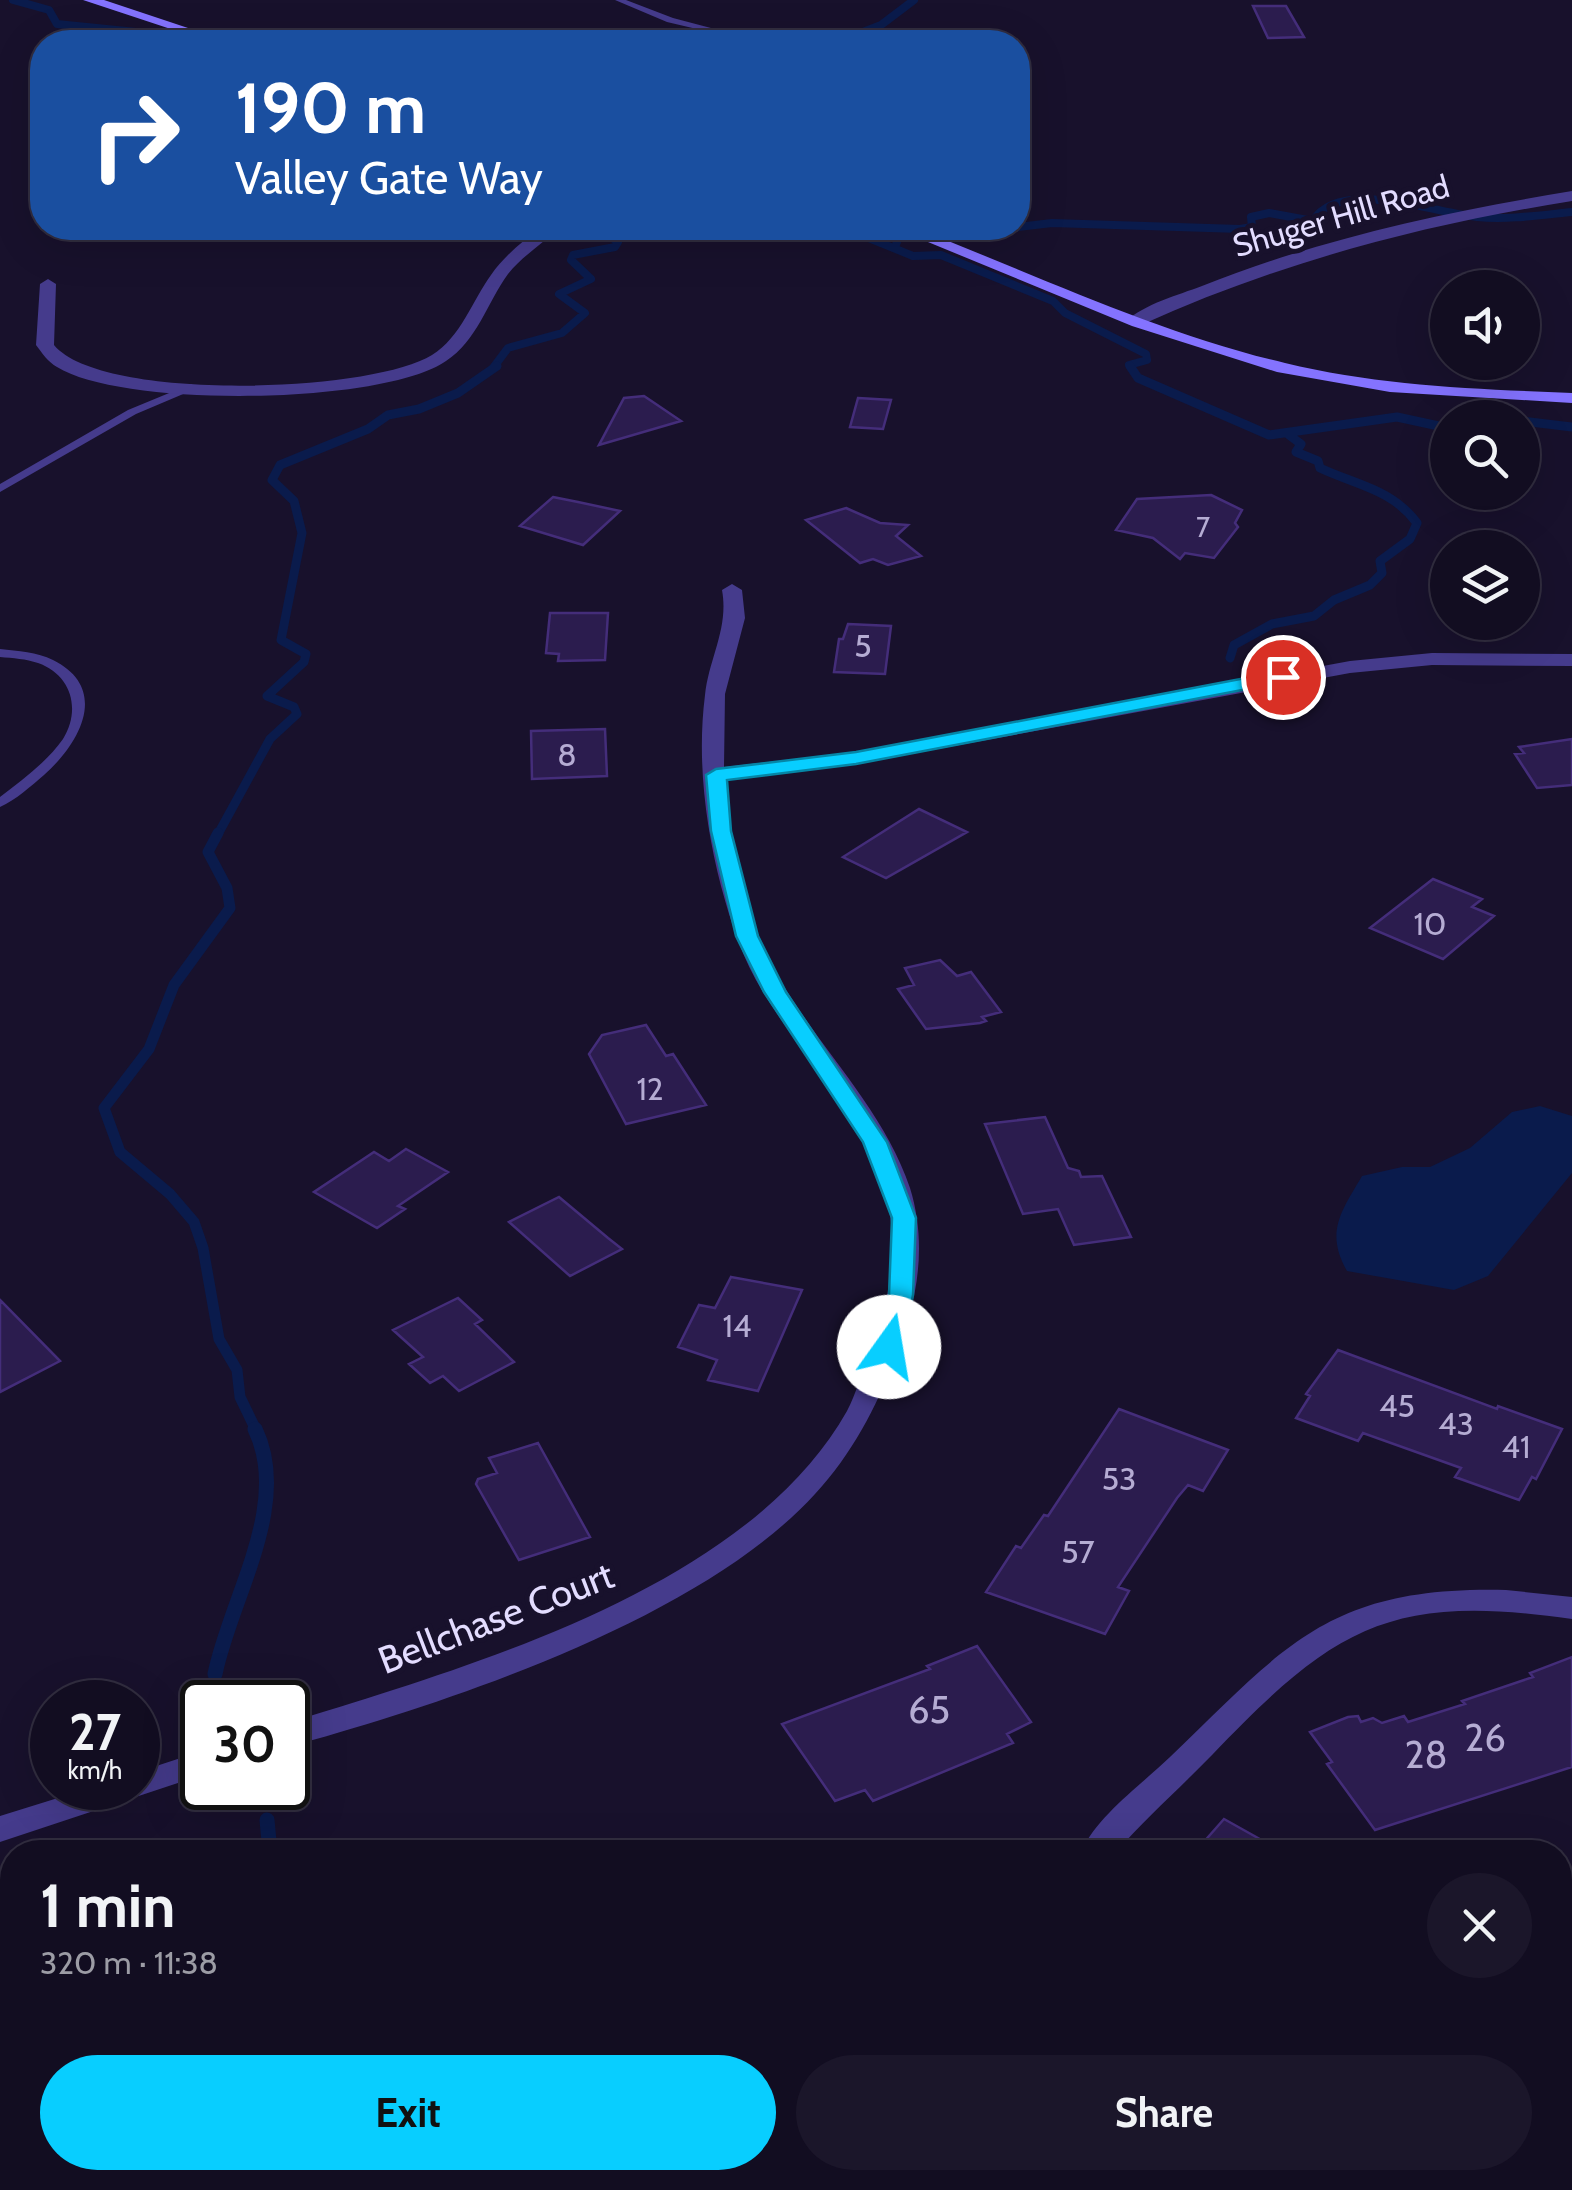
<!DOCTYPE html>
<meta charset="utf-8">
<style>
:root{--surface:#120d21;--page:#1b162a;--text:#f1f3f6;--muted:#9c9ca5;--line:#312d3f;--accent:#08ceff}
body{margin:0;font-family:Cabin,sans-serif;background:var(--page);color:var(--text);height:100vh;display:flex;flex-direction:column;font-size:38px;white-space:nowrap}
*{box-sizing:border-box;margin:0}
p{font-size:32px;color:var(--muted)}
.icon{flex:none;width:55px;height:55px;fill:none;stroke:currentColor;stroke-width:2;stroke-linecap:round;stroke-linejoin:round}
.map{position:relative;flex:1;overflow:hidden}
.side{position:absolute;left:0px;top:1840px;width:1572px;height:350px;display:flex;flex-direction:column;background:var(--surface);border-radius:40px 40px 0 0;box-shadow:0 10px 40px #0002,0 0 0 2px var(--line)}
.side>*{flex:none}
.hud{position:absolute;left:30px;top:30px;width:1000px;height:210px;border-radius:40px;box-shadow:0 10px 40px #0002,0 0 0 2px var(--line);background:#1a4fa0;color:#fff;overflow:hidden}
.fabs{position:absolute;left:1430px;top:270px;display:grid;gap:20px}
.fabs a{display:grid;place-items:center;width:110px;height:110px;border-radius:50%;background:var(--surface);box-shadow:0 10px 40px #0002,0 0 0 2px var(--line);font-size:50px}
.speed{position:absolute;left:30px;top:1680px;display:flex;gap:20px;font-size:50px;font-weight:700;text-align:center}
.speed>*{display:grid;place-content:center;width:130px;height:130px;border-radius:50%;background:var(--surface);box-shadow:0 10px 40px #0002,0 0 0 2px var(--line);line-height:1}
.speed small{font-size:25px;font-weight:400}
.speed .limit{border:5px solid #111;border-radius:15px;background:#fff;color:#111}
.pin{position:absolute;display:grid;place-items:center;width:85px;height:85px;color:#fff;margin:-42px;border:5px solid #fff;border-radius:50%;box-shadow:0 2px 10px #0007}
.me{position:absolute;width:110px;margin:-55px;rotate:13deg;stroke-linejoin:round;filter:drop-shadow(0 0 8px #0008)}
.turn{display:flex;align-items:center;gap:35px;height:210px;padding:0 40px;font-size:45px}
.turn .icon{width:130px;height:130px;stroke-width:2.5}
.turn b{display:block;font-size:70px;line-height:85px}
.round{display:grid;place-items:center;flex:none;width:105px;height:105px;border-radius:52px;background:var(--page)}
.overview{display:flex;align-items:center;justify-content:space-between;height:170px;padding:0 40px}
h1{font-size:60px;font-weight:700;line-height:75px}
.primary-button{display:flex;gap:20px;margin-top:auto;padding:20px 40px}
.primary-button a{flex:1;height:115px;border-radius:60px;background:var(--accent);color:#111;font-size:40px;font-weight:700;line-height:115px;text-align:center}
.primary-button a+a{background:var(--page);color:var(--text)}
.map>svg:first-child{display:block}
.water{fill:#0a1b4c}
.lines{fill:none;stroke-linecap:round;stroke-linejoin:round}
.stream-far3{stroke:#0a1b4c;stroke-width:8}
.stream-far2{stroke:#0a1b4c;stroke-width:9}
.stream-far1{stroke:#0a1b4c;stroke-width:11}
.stream{stroke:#0a1b4c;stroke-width:15}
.building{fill:#2b1c4e;stroke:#442d7a;stroke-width:2.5}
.lane{fill:#453b8c;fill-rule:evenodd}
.street{fill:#453b8c;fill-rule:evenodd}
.secondary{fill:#8473ff;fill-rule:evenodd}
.route{fill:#08ceff;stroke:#0586a6;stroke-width:2.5}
.labels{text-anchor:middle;stroke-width:10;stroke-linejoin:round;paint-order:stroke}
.far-number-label{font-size:28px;fill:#b5acd3}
.far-street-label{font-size:32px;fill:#e3dcff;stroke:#18112c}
.number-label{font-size:32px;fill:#b5acd3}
.street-label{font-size:38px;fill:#e3dcff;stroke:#18112c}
.near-number-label{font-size:38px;fill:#b5acd3}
</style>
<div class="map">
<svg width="1572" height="2190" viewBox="0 0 1572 2190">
<rect width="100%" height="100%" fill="#18112c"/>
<path class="water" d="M1540,1106l32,10v57l-84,103 -34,14 -107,-19c-22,-39 -6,-59 15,-95l40,-9h28l40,-19 42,-36z"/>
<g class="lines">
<path class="stream-far3" d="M13,0l36,10 8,14 79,8 -5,10
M855,42v-7l26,-10 33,-25
M1018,227l34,-4 188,6 12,-2 -1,-10 18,-4 44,8c26,-44 122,-8 164,-4 32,3 64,-2 95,-5
M660,228h19
M689,228l-4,9 45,-9
M844,228l69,28 28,-1 112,46 12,12 81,41 1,6 -18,5 2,3
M875,228l24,9 -4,10
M952,228h64
M493,368l15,-20 54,-15 23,-20 -26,-19 32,-15 -20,-19 2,-5 42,-8 3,-5 -20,-14"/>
<path class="stream-far2" d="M1130,366l8,12 131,57 128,-18 51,11
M1479,418h21
M1522,421l50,6
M1230,658l4,-13 38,-21 42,-8 20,-16 36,-15 12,-12 -2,-12 30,-22 7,-16c-25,-34 -61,-38 -97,-55l-2,-7 -22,-9 5,-8 -12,-9
M217,836l53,-97 27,-25 -3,-7 -27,-11 37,-34 2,-8 -25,-14 21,-107 -8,-32 -22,-21 8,-15 88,-36 20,-14 31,-6 39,-16 39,-27"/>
<path class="stream-far1" d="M218,833l-10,19 19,36 3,20 -56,77 -25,64 -45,59 16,44 50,42 24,28 9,26 16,91 18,31 3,27 17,35"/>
<path class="stream" d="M215,1674c15,-75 77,-169 40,-245
M267,1820l3,32"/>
</g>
<path class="building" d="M1253,6h33l18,31 -36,1z
M644,396l37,25 -82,24 25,-47z
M858,398l33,2 -8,29 -33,-2z
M1211,495l31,15 -7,13 3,4 -24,31 -29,-5 -5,6 -27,-21 -37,-8 21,-31z
M553,497l25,5 42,9 -37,34 -63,-19z
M846,508l34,15 28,2 -12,11 25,20 -33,9 -15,-6 -13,4 -54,-43z
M550,613h58l-3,47 -47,1 1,-7 -13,-1z
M848,624l43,2 -6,48 -51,-2 5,-33h4z
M605,729l2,47 -75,3 -1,-48z
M1572,739v46l-35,3 -22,-34 9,-1 -5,-6z
M919,809l48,23 -81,46 -43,-21z
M1433,879l49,20 -10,8 22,9 -51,43 -73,-31z
M940,960l17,16 14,-4 30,40 -19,5 4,4 -6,2 -54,6 -28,-40 16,-4 -9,-17z
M646,1025l20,31 7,-2 33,51 -80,19 -37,-70 13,-19z
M1045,1117l23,51 11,3 2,6 21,-1 29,61 -57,8 -16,-36 -35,5 -38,-90z
M406,1149l42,23 -50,34 7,3 -28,19 -63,-36 60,-40 15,9z
M559,1197l49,41 14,11 -52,27 -61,-54z
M731,1277l71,13 -44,101 -50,-11 9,-20 -39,-13 21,-42 16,3z
M458,1298l24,22 -7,4 39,38 -55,29 -16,-15 -13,7 -21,-19 14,-7 -30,-27z
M0,1300l60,61 -60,31z
M1338,1350l159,59 1,-3 64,23 -26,50 -4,-2 -13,23 -64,-23 6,-9 -98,-35 -5,8 -62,-23 14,-22 -4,-2z
M1119,1409l109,41 -25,41 -15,-6 -11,13 -59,89 11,4 -24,43 -119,-42 30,-46 5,2 23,-33 4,1z
M538,1443l52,94 -71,23 -43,-76 2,-5 19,-6 -8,-15z
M977,1646l54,76 -24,12 6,9 -140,58 -8,-11 -30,11 -53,-77 148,-55 -3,-3z
M1572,1657v110l-197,63 -48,-66 5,-2 -22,-30 38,-15 10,-1 3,6 12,-4 9,5 22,-7 4,6 57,-18 -3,-3 71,-24 -3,-4z
M1224,1819l59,33h-88z"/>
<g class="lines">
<path class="lane" d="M615,0h11l47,18 91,24h-12l-85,-20z
M191,384l5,3 -1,2 -59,25 -136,78v-8l128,-74z
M0,649c18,2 37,3 53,11 58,29 26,84 -9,115 -13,11 -28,25 -44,32v-10c22,-17 47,-35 63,-58 18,-29 9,-64 -25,-76 -12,-4 -25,-5 -38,-6z"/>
<path class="street" d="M1572,191v10c-150,24 -292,61 -431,124l-15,-4c19,-17 52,-26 76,-35 120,-48 244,-74 370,-95z
M540,228h18c-16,17 -36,28 -50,46 -21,29 -31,67 -62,87 -64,44 -323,47 -389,6 -9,-5 -15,-14 -21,-22l4,-61 8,-5 8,5 -2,61c47,57 317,48 378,10 29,-18 40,-54 59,-80 13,-19 31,-33 49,-47z
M732,584l10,6 3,28 -20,76 -1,73 132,-15 494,-91 82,-8 140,1v12l-140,-1 -82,8 -494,91 -131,16c6,74 24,154 65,216 40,63 96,120 120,192 18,58 7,115 -15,170 -19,50 -43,96 -80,136 -114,125 -366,209 -527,253v-24c182,-57 458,-134 559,-312 9,-17 15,-39 22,-57 21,-54 32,-109 15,-165 -23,-74 -81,-132 -121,-197 -20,-32 -32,-69 -42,-106 -16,-62 -24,-128 -16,-191 4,-37 24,-67 17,-105z
M1506,1590l66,7v22c-180,-26 -237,7 -359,135 -32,33 -67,64 -97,98h-35c16,-36 60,-67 89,-95 117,-113 160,-171 336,-167z
M202,1751v24l-202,67v-26l90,-28h48v-16z
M856,2178h77l-8,12h-78z
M1164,2178h71l9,12h-72z"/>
<path class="secondary" d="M83,0h21l126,42h-20z
M894,228h21c122,47 242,105 370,135 94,23 191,26 287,30v10l-182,-11 -113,-20 -145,-46z"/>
</g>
<path class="route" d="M1283,671l6,2v8l-433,83 -129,16 4,51 27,105 28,56 101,150 29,76 -3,77 -11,52 -13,8 -9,-2 -4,-6 13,-52 3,-77 -29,-76 -99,-150 -28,-56 -25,-105 -5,-56 10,-6 140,-17z"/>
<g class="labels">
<g class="far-number-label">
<text x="1203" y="537">7</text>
</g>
<g class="far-street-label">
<text transform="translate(1341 216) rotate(-16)" y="11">Shuger Hill Road</text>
</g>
<g class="number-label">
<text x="863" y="657">5</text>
<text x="567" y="766">8</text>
<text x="1430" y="935">10</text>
<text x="650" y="1100">12</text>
<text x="737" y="1337">14</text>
<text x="1397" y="1417">45</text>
<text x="1456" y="1435">43</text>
<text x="1516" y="1458">41</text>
<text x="1119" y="1490">53</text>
<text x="1078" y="1563">57</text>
</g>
<g class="street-label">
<text transform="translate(496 1618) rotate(-21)" y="13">Bellchase Court</text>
</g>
<g class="near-number-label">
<text x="929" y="1723">65</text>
<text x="1485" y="1751">26</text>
<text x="1426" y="1768">28</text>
</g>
</g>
</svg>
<div class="fabs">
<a><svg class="icon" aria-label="sound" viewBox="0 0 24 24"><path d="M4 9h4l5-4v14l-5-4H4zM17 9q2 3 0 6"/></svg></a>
<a><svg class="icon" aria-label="search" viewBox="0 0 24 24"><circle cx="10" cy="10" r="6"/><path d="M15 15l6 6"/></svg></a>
<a><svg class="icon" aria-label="layers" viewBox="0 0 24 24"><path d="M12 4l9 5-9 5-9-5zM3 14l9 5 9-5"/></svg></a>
</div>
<div class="speed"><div>27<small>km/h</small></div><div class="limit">30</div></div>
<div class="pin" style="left:1283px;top:677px;background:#d93025"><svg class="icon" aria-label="arrive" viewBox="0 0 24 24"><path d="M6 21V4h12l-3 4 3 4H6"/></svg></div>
<svg class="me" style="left:889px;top:1347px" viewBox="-20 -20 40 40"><circle r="19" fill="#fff"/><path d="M0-13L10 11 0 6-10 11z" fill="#08ceff"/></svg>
<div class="hud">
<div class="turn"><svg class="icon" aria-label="right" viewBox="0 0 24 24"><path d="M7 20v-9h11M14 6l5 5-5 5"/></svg><div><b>190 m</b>Valley Gate Way</div></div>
</div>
<section class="side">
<div class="overview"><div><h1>1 min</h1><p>320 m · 11:38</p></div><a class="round"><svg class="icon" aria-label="close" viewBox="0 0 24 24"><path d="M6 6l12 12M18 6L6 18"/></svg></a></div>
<div class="primary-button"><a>Exit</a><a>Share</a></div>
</section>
</div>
